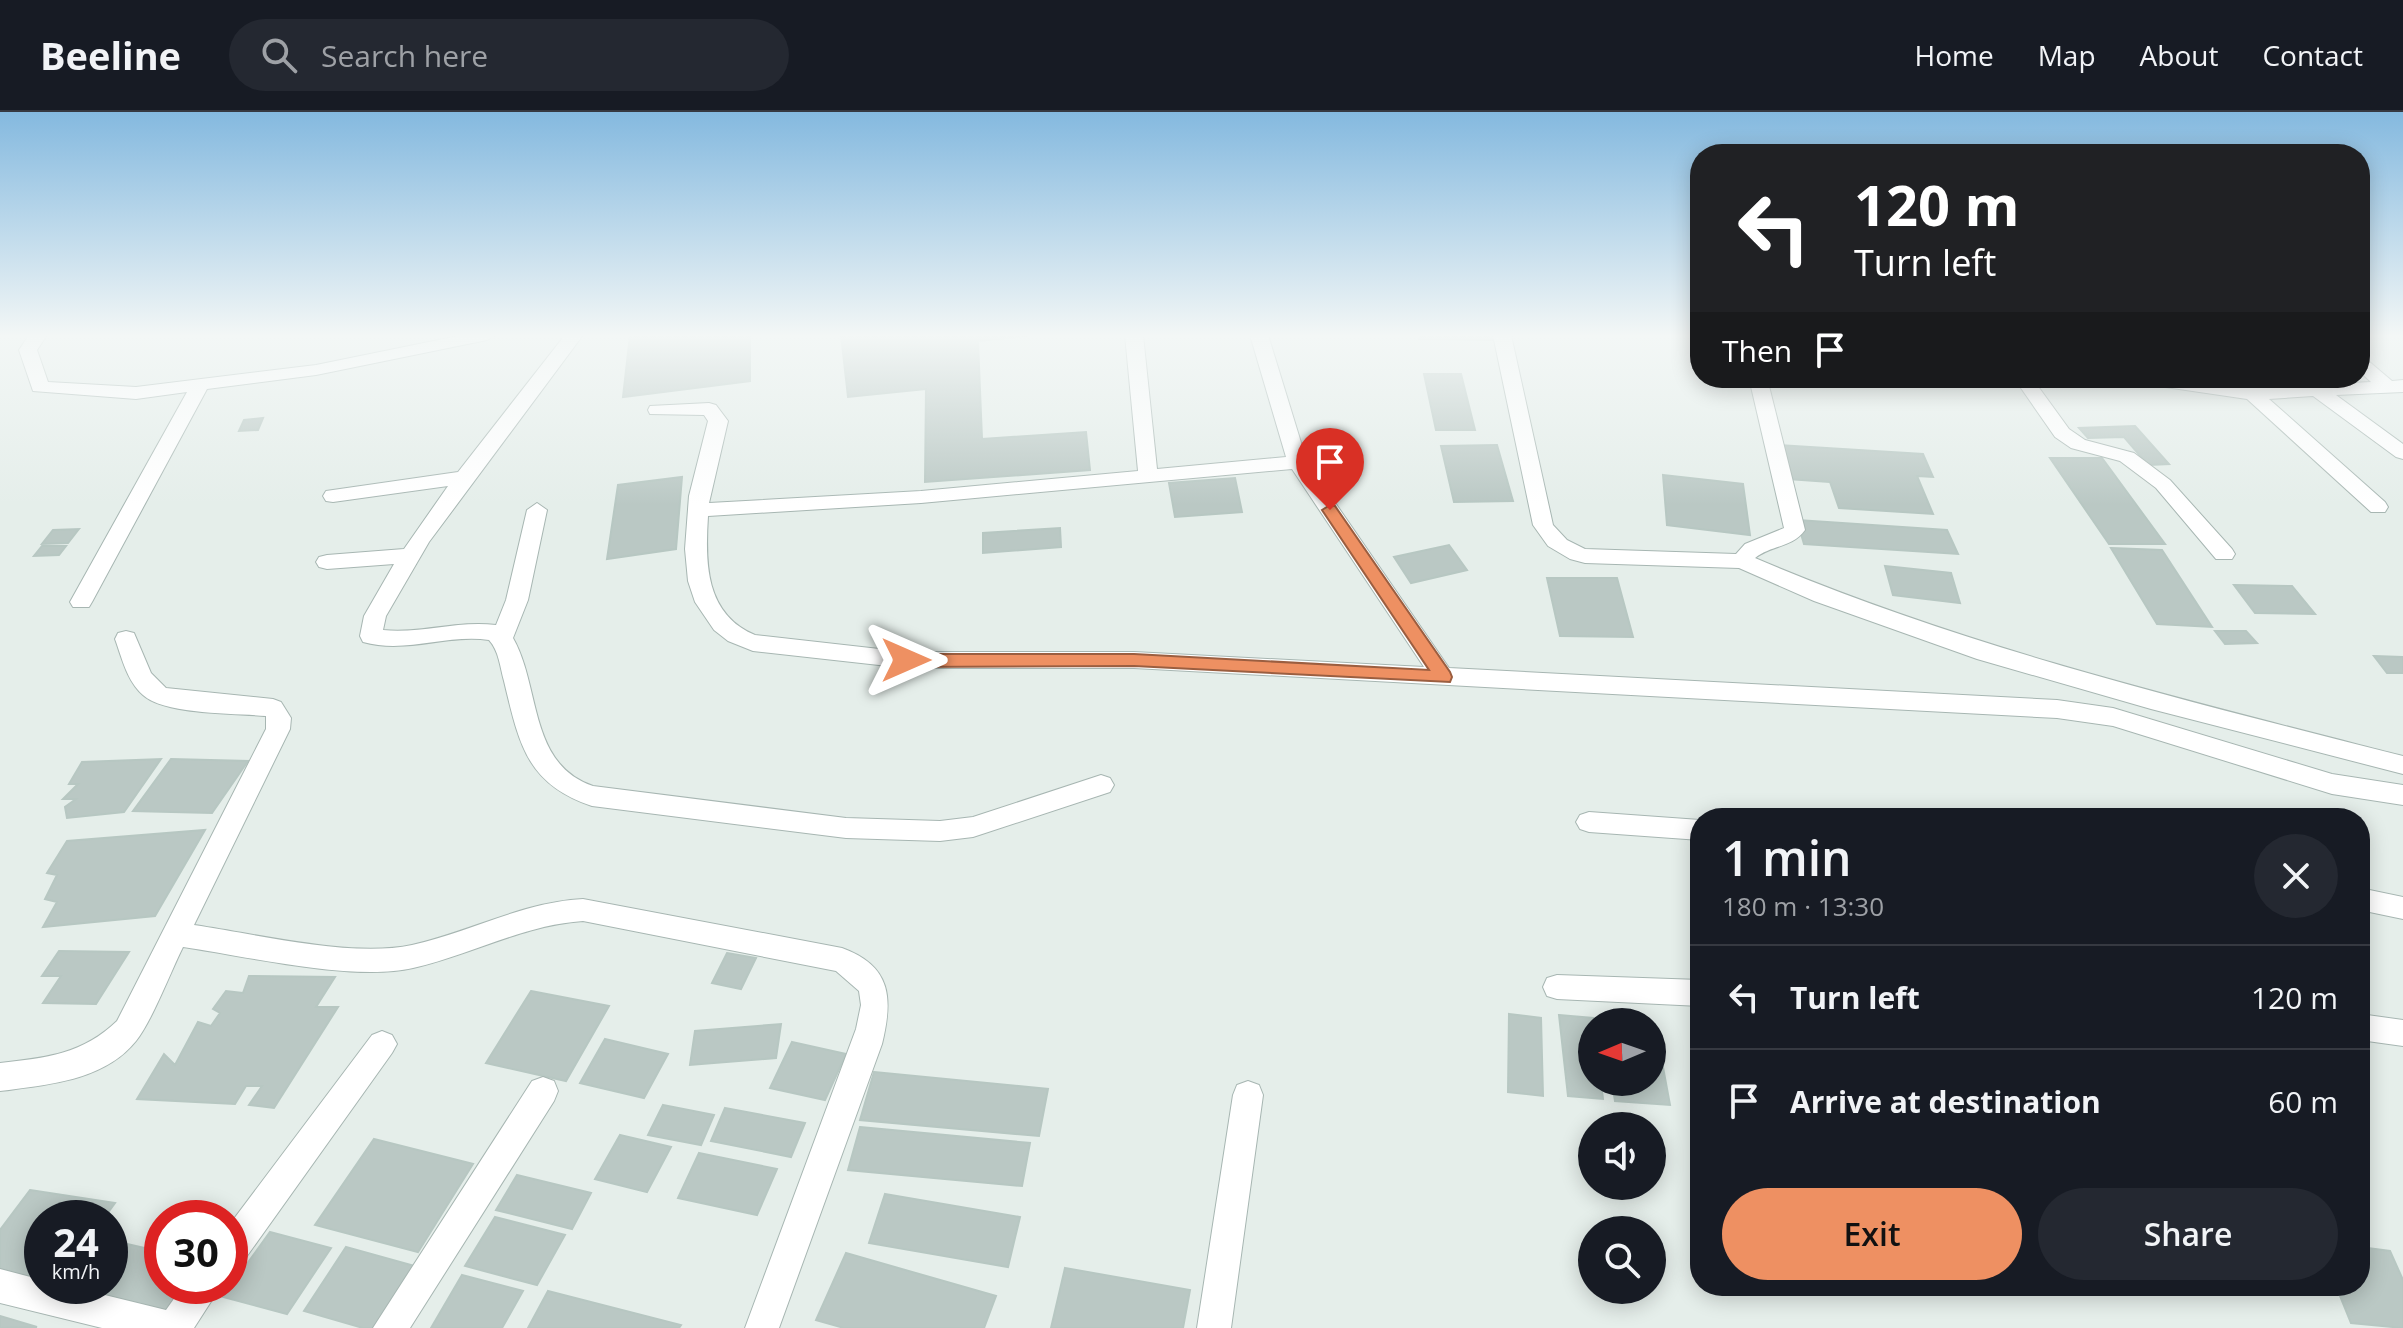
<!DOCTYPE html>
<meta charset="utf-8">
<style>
:root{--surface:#171b24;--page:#242831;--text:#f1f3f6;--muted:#9ea1a6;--line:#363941;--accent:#ee9062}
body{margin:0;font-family:"Open Sans",sans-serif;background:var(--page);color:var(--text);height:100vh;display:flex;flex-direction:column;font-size:30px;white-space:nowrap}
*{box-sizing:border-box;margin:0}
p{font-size:26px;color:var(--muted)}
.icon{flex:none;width:44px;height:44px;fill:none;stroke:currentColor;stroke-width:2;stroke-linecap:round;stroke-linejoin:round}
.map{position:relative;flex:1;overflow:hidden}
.sheet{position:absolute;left:1690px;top:696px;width:680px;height:488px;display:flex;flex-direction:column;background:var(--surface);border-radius:32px;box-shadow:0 4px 20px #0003}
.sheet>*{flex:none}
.top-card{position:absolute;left:1690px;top:32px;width:680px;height:244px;border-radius:32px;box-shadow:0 4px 20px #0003;background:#202124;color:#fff;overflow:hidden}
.needle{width:52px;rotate:268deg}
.buttons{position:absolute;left:1578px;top:896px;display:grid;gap:16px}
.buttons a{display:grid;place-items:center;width:88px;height:88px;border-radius:50%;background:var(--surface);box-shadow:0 4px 20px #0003;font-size:40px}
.speed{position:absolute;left:24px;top:1088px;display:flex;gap:16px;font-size:40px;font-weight:700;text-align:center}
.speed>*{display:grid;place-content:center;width:104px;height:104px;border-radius:50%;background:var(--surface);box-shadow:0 4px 20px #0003;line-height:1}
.speed small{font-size:20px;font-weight:400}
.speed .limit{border:12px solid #d22;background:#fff;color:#111}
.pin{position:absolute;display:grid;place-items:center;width:68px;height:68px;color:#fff;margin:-82px -34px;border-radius:50% 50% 50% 0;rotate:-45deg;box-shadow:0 0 8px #0007}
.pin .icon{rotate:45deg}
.me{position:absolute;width:88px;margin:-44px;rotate:90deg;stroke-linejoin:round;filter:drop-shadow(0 0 6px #0008)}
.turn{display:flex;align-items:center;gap:28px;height:168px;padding:0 32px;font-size:36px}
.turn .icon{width:104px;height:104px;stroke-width:2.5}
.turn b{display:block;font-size:56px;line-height:68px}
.then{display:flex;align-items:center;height:76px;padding:0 32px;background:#0003;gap:16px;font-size:30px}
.round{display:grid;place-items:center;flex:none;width:84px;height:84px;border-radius:42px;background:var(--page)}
.overview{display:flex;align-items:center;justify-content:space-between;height:136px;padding:0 32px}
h1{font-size:48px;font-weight:600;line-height:60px}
.primary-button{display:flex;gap:16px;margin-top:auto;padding:16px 32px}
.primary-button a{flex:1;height:92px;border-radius:48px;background:var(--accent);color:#111;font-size:32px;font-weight:600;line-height:92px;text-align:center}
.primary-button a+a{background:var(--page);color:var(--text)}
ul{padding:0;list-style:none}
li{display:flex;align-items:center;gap:24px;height:104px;padding:0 32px;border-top:2px solid var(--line)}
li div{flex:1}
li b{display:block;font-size:30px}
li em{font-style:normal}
header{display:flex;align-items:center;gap:48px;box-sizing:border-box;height:112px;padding:0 40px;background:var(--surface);border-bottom:2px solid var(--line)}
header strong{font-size:38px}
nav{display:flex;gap:44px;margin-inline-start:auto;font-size:28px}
.search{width:560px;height:72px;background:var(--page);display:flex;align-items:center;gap:20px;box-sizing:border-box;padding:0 28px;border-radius:44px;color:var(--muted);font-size:30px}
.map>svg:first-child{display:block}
.building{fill:#bac8c4;stroke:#b7c7c2;stroke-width:2}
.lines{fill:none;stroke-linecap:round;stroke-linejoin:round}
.minor-casing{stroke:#a7b6b2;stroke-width:2}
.minor{fill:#fff;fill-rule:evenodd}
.route{fill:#ee9062;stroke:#9b5e40;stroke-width:2}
</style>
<header>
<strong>Beeline</strong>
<div class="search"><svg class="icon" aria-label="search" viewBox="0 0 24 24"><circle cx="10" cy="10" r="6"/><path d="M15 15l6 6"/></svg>Search here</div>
<nav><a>Home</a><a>Map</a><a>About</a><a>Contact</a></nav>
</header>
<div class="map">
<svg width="2403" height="1216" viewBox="0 0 2403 1216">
<rect width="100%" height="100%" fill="#e5eeea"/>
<path class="building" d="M630,223h120v46l-127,16z
M841,223h195l-58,6 4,98 104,-7 4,38 -165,12 1,-93 -78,8z
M1418,223h73l2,5 -74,-1z
M1424,262h37l14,56h-39z
M263,306l-5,12 -19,1 5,-11z
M2135,314l34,38 -21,1 -24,-28 -36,1 -9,-10z
M1497,333l16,56 -59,1 -13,-56z
M1778,333l145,9 10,23 -16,-1 16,38 -94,-6 -9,-26 -42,-3z
M2050,346h52l63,86h-56z
M1663,363l80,9 7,51 -83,-10z
M682,365l-6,72 -69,10 11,-74z
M1235,366l7,34 -67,5 -6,-34z
M1797,408l150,10 11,24 -154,-10z
M1060,416l1,19 -78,6v-20z
M79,417l-11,14 -26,1 11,-14z
M1449,433l18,25 -56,13 -17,-26z
M42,434h24l-7,9 -25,1z
M2111,436l51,2 50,77 -55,-3z
M1885,454l66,7 9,30 -67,-8z
M1547,466h70l16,59 -73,-1z
M2234,473l58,1 23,28 -60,-1z
M2215,519h31l11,12 -32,1z
M2374,544l29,1v16h-16z
M161,647l-37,53 -57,6 -2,-11 11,-8h-13l15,-15h-9l13,-22z
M171,647l77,2 -36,52 -79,-2z
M205,718l-50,86 -112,11 14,-25 -12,-3 12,-24 -10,-2 20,-32z
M59,839l70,1 -33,52 -53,-1 18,-27h-19z
M727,841l29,5 -15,31 -29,-6z
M249,864l86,1 -19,30h22l-64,101 -25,-3 13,-19h-16l-11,18 -98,-5 27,-45 11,11 23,-43 13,4 9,-13 -7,-4 13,-18 17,2z
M531,879l78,15 -43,75 -80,-18z
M1509,902l32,4 2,78 -35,-4z
M1559,903l34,3 -1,64h9l2,17 -35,-3z
M781,912l-5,34 -86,7 5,-34z
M1652,912h3l15,81 -55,-4 -3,-19h40z
M605,927l63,15 -24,44 -64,-15z
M792,930l54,12 -21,46 -55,-12z
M874,960l174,17 -9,47 -179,-16z
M663,993l51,10 -13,30 -53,-10z
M725,996l80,15 -14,34 -80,-16z
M860,1015l170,16 -8,43 -174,-16z
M620,1023l51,12 -24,45 -52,-13z
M374,1027l99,25 -55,88 -103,-27z
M699,1041l78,16 -20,46 -79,-17z
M517,1063l74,18 -19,36 -76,-19z
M30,1078l85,13 -11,15h-62v61l-42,-7v-42z
M885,1082l135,23 -12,50 -139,-24z
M495,1105l70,18 -28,50 -72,-19z
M270,1120l61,16 -44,66 -64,-17z
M110,1128l52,12v34h31l-25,34 -83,-18 7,-11 -19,-5h37z
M346,1135l69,19 -39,62h-13l-59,-17z
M2360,1135l30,4 13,29v48l-52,-5 -15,-37h24z
M846,1141l150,43 -12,32h-140l-28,-8z
M1065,1156l125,22 -7,38h-132z
M462,1163l61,16 -21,37h-71z
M548,1179l133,34 -2,3h-151z
M0,1204l37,11 -37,1z"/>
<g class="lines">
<defs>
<path id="minor" d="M29,223h18l-10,15 11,32 88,5 180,-22 147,-30h33l-9,5 -171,35 -109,14 -115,213 -3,5h-16l-3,-5 117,-210 -51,7 -103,-8 -14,-41z
M565,223h18l-154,207 -43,74 -3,14c38,4 75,-10 113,-5l10,-25 21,-90 10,-7 10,7 -19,90 -15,38c28,49 15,126 80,148l253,32 94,3 33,-4 128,-42 9,3 4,7 -4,7 -137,45 -33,4 -94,-3 -254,-32c-66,-22 -73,-63 -88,-125 -4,-14 -5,-30 -15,-41 -43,-6 -83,14 -126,2l-3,-6 4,-20 30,-52 -67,5 -8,-2 -3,-5 3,-5 8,-2 77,-6 44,-63 -115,16 -7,-1 -3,-5 3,-5 132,-19z
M1125,223h18l14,134 129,-12 -36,-122h18l39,127 142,206 608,32 56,8 219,66 71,11v20l-71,-11 -219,-68 -56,-8 -923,-50h-228l-153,-17 -25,-10 -14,-11 -19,-28 -7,-21 -3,-32 4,-53 19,-75 -4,-6 -54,-1 -2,-4 2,-4 59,-3 7,2 12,16 -19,82 212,-12 217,-20zM1292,357l132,198 -290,-15h-228l-151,-17c-50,-21 -50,-72 -47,-119l213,-13z
M1493,223h18l42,190 14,15 18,9 151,5 9,-10 39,-16 -35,-150h18l38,152c-13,18 -34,15 -50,28 209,89 428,142 648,198v18l-252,-65 -174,-50 -163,-58 -75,-33 -154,-5 -15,-4 -22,-13 -15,-21z
M2360,246l6,1 26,22 11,-1v12l-67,3 67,49v15l-7,-2 -83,-61 -44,3 116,103 3,5 -3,5h-14l-124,-113 -102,-15 -9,-6h46l71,10 118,-6 -11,-10z
M2014,266h18l37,51 16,11 49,13 36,27 62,69 3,5 -3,5h-16l-60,-71 -36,-27 -49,-13 -16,-11z
M126,519l8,2 17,40 15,15 107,11 8,3 10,16 -1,11 -96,196c63,9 157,33 218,20 58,-13 111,-43 171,-46l259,49c50,18 51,51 40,96l-103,284h-34l111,-299 5,-24 -2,-14 -23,-20 -253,-50c-60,4 -112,34 -170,47 -59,14 -168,-12 -230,-21 -13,26 -30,72 -47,94 -32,40 -89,44 -136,50v-28c46,-5 83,-9 117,-42l149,-292v-13c-31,-3 -101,-1 -123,-21 -16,-14 -21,-37 -28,-56l3,-6z
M1589,700l111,8v20l-111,-8 -9,-3 -4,-7 4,-7z
M2360,776l43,9v22l-43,-9z
M1557,863l143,5v26l-143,-7 -10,-3 -4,-9 4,-9z
M2360,902l43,6v26l-43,-6z
M382,919l10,4 5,9 -5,9 -150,210 -12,4v-43l142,-189z
M543,965l11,4 4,10 -4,10 -144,227h-37l159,-247z
M1248,969l11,4 4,10 -32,233h-34l36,-233 4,-10z
M0,1157l42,11v6h26l98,24 17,-24h38l-27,42h-92l-102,-25z"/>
</defs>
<use href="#minor" class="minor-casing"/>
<use href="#minor" class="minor"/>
</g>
<linearGradient id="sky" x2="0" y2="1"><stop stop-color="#84b9df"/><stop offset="0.57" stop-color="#f3f7f6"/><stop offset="1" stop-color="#f3f7f6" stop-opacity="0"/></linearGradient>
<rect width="2403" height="393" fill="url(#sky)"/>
<path class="route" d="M1330,393l5,1 115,166 2,5 -2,5 -316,-16 -228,1 -9,-7 9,-6h228l295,16 -107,-160z"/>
</svg>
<div class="buttons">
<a><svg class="needle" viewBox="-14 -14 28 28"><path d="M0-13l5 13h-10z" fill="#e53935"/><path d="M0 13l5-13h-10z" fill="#9ea1a6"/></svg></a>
<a><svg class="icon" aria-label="sound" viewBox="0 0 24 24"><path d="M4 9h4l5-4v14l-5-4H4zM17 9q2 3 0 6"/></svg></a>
<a><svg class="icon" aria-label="search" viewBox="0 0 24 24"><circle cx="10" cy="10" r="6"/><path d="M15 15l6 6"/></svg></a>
</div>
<div class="speed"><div>24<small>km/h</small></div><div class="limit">30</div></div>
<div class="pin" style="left:1330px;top:398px;background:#d93025"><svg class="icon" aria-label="arrive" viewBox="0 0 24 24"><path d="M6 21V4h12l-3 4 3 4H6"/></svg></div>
<svg class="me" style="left:906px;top:548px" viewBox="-20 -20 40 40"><path d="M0-17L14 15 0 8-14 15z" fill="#ee9062" stroke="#fff" stroke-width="4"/></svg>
<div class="top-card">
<div class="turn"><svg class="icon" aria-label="left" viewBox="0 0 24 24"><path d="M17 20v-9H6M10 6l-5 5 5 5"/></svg><div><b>120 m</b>Turn left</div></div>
<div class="then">Then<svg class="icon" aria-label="arrive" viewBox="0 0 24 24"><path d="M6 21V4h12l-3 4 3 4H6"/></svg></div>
</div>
<section class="sheet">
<div class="overview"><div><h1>1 min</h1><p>180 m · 13:30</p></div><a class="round"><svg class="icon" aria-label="close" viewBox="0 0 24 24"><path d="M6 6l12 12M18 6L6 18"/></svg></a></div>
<ul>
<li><svg class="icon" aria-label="left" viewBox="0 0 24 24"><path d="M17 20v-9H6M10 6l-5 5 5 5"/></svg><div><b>Turn left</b></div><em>120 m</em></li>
<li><svg class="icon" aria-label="arrive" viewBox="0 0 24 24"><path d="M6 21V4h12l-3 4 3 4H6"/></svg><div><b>Arrive at destination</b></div><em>60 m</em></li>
</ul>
<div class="primary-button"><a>Exit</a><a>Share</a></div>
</section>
</div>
